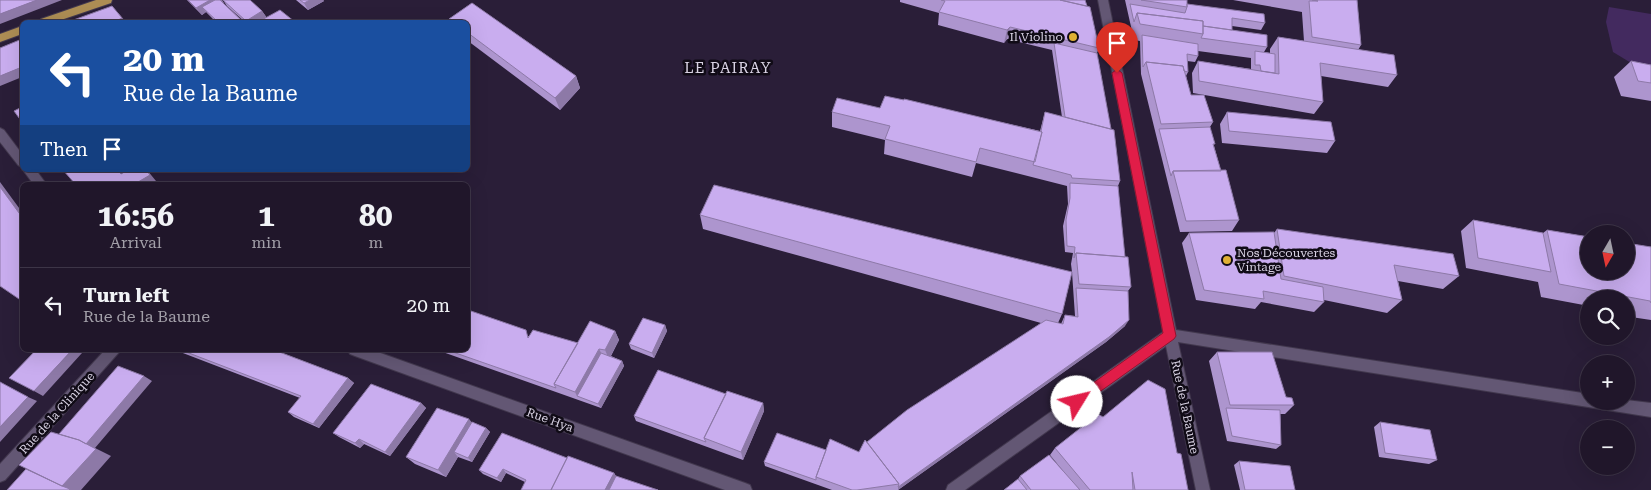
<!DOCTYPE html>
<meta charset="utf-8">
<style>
:root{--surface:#20162a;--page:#2d2336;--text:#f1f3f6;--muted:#a29fa8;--line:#3d3547}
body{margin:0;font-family:"Roboto Serif",serif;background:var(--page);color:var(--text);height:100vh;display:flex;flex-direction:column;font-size:19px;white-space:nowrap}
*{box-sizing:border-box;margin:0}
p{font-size:16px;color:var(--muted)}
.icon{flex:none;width:28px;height:28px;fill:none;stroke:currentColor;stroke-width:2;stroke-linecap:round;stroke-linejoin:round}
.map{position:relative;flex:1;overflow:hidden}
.side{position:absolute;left:20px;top:182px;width:450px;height:170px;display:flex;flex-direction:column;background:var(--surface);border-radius:8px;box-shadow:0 5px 20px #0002,0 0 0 1px var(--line)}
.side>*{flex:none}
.banner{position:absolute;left:20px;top:20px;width:450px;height:152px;border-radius:8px;box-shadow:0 5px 20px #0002,0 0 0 1px var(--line);background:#1a4fa0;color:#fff;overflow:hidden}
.needle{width:32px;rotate:189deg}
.tools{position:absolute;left:1580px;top:225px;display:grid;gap:10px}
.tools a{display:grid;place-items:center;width:55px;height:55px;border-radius:50%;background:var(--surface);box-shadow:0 5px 20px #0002,0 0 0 1px var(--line);font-size:25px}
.pin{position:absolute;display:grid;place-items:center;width:42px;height:42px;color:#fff;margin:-51px -21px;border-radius:50% 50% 50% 0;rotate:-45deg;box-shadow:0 0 5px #0007}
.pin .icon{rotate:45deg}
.me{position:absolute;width:55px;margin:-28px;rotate:54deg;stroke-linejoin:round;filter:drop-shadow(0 0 4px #0008)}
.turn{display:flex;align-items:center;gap:18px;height:105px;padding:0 20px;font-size:22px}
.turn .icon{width:65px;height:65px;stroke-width:2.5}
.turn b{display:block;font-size:35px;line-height:42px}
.then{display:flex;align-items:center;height:48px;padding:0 20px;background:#0003;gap:10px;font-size:19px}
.eta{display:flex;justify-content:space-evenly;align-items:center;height:85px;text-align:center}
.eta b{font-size:30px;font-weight:700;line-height:35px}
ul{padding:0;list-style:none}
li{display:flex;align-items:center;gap:15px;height:75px;padding:0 20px;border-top:1px solid var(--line)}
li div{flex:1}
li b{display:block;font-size:19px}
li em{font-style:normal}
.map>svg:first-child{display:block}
.green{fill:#432a5f}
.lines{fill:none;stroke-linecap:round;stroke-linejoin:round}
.minor-casing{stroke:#42384e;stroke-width:2}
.major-casing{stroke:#42384e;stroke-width:2}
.minor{fill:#635774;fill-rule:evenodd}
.major{fill:#ad8d54;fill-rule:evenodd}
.wall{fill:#ad95ce;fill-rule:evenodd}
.shaded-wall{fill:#8d79a7}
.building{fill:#c9adef;stroke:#8d79a7}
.route{fill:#e11d48;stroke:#92132f}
.poi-dot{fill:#dfb034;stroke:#100b16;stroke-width:2}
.labels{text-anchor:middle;stroke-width:5;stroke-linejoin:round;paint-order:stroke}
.poi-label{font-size:12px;fill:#d9d3e4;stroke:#100b16;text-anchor:end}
.street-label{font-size:12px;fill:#d9d3e4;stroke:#100b16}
.quarter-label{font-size:15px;letter-spacing:1px;fill:#d9d3e4;stroke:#100b16}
</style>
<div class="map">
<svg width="1651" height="490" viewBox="0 0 1651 490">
<rect width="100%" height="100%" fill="#2a1e38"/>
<path class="green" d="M1609,7l42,7v61l-38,-23 -7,-30z"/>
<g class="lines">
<defs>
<path id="minor" d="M1098,0h10l68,330 413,64v7h37v-1l25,3v14l-473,-75 32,148h-14l-30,-144 -201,144h-19l2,-5 215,-153z
M0,128l4,2 18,24v13l-4,-2 -18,-23z
M23,170h13l11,15h-13z
M105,350h16l-116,130 -5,2v-18z
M348,350h24l373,133 5,2 2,5h-27l-370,-134 -5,-2z"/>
<path id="major" d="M96,0h16l-1,3 -56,19h-15l1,-3z
M22,26v8l-22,8v-8z"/>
</defs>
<use href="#minor" class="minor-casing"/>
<use href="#major" class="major-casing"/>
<use href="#minor" class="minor"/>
<use href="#major" class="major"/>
</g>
<path class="wall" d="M187,0h63l12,11 5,7 28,4h-50l-18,-16 -4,-6h-1l1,3 21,19h-28l-10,-10 -4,3z
M296,0h27l1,1 -16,9z
M900,0h185l14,48 -2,5 23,128 -2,5 7,71 6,30 -3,4 -3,35 -19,16 -208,148h-66l-67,-24 -1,-4 62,-12 33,2 8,-10 174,-119 -338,-94 -3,-14 372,57 -1,-8 2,-11 -8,-1 -2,-26 5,-22 -1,-18 -91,-23 -4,14 -88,-23 1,-14 -53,-13v-15l48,-4 24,-8 136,31 5,-19 17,5 -10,-67 -45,-11 -3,4 -66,-18 1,-12 -39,-11zM1072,272l3,44 -10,-1 -4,9 -3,-1 4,-9z
M1125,0h62v4l78,19 -4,7 -29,-4v4l35,17 -3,5 6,1v-4l8,-12 26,4 -2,-28v-1l-69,-12h124l4,45 -3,5 39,25 -9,12 -67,-11 2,26 -9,12 -121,-21 -1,-20 6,-12 53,8v-11l-53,-7v5l-3,6 -8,-1 1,11 -2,4 5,19 22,27 -3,5 4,19 7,25 18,49 -7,11 -52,1 -39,-158 -1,-33 -6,-1z
M472,3l104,73 4,12 -20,22 -92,-69v-19h-17l-2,-3z
M1631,61l20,4v36l-30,-5 -7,-19z
M1227,112l108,29 -8,12 -105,-10 -2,-19z
M1473,220l70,13 4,-3 104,17v73l-20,-3 -2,-4h-3v-14h-37v7l-48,-9 -3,-15 -72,-14 -5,-37z
M1277,229l182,47 -16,13 -45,-8 4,19 -15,13 -63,-13v2l-10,10 -53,-10 -6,7 -59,-9 -14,-57 7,-10h85z
M665,325l2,6 -13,27 -23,-9 -2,-5z
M615,331l4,9 -8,16 11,5 2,5 -23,42 -164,-58h31l61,-14 49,7z
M175,350h99l74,28 6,5 -35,45 -25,-11 -6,-5 12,-14z
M1217,352l69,45 8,8 -9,9h-5l1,31 -5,4 -49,-8 -18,-80z
M726,394l37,9 1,8 -21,49 -107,-39 -2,-5z
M421,403l5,5 -36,48 -26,-12 -4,4 -21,-11 -6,-4z
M472,422l14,6 4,4 -18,30 -14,-5 -12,20 -31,-13 -9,-7z
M1380,422l57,38 -8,4 -50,-7 -5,-30z
M1055,448l122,5 11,37h-184l14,-11 2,-3 43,-5 -13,-16z
M567,458l47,15 2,3 -91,6 -19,-9 -5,9 -18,-8 -4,-4z
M1239,461l56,29h-55l-6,-25z"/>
<path class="shaded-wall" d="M37,0h25l-62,24v-10z
M210,0h12l2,3 -17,9 -5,-5 4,5 -4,3 -6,-7z
M310,0h13l1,1 -16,9 -4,-7z
M112,6l14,16h-12z
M262,11l5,7 -7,4h-13l-1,-1z
M1010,27l-3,12 -3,4 3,-13z
M22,67v10l-22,9v-10z
M576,76l4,12 -20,22 -5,-12z
M146,170h1l9,11 -6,4h-17z
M0,182l22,30v5l-22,-26z
M1129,320l-4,6 -19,16 -208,148v-3z
M665,325l2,6 -13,27 -2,-5z
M615,331l4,9 -10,19 -4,-9z
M599,349l5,9 -27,38 -2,-4z
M72,350h5l5,3 -39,43 -9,-5z
M622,361l2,5 -23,42 -3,-4z
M144,376l8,5 -57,67 16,8 -30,34h-12l-7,-4 17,-46z
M348,378l6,5 -35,45 -6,-4z
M28,397l9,4 -37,41v-15z
M421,403l5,5 -36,48 -5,-4z
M763,403l1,8 -21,49 -2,-8z
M469,419l7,8 -22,25 4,5 -12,20 -8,-7z
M486,428l4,4 -18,30 -4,-4z
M359,439l5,5 -4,4 -5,-5z
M503,469l3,4 -5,9 -4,-4z
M614,473l4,7 -5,10h-8z"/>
<path class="building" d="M0,0h37l-37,14z
M188,0h22l-14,8z
M215,0h5l23,22h-25l-16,-15z
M223,0h27l12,11 -16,10z
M300,0h10l-6,3z
M941,0h119l30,7 9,41 -89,-21 -3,3 -68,-18 6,-11z
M1060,0h25l2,6z
M1141,0h46v7z
M1312,0h45l4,45 -49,-8 -3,-36h9z
M472,3l104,73 -21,22 -87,-65v-11h-14l-5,-3z
M1130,4l55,9 2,-6v-3l77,10 1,9 -33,-5v12l-29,-4v-5l-66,-8 -3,9z
M112,6l10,12 -8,4h-46z
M280,10l15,12h-37z
M1137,13l66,8v13l-63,-10z
M1203,26l64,9v12l-66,-9 2,-4z
M1142,35l56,9v12l-11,-2 1,18 -4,-1 -1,-5 -37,-4 -3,5z
M1278,37l116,18 3,20 -77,-12 3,39 -124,-21 -1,-20 81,13z
M22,39v28l-22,9v-28z
M1054,43l43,10 14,76 -46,-12z
M1255,51l20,3v19l-14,-2 -1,-6h-5z
M1631,61l20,4v18l-13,-2z
M1146,62l37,4 8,29h13l9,27 -52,2z
M885,96l19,4v-1l138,33 -7,30 -55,-14 -4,14 -91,-23 5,-13 -58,-14 5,-14 43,10z
M22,107v15l-8,-11z
M1045,112l69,18 6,51 -48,-3 -1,-3 -38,-10 9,-33 -1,-1z
M1227,112l104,10 4,19 -106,-10z
M1210,127l5,17h-2l8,27h-48l-2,5 -12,-47z
M63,170h55l3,4 7,-4h18l4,5 -17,10h-57z
M1226,170l13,50 -53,1 -13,-50z
M1070,183l48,3 7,71 -49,-4 -2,5 1,-11 -8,-1 -1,-26 4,-22z
M714,185l358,87 -10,42 -362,-99z
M0,187l22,30v84l-22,-15z
M1473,220l70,13 8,39 -73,-14z
M1277,229l176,25 6,22 -65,-11 8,35 -118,-24z
M1547,230l42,7v34h37v-28l25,4v56l-1,-2 -91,-17z
M1274,232l7,47 42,8 1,15 -61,-11 1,8 -60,-9 -15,-57z
M1076,253l52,4 3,30 -52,-3z
M1076,288l52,3 1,29 -20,17 -211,150 1,-3 -32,-42 40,-32 139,-90 17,4 2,-9 13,2z
M468,310l58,20 2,8 5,-8 45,13 -24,41 2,4 -109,-38h21z
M643,318l22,7 -13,28 -23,-9z
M590,321l25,10 -10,19 -6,-1 -24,43 -21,-8z
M36,350h36l-38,41 -25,-13z
M181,350h93l74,28 -35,46 -25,-12 13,-16z
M1217,352h55l14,45 6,1 2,7h-64z
M601,353l21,8 -24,43 -21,-8z
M118,366l26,10 -58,68 -7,-4 -20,-6z
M658,370l68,24 -22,44 2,4 -72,-26z
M1148,380l17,9 12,64 4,1 7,36h-53l-3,-18 1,18h-43l-35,-42 43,-34 5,3z
M0,382l28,15 -28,30z
M371,384l50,19 -36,49 -26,-13 -4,4 -22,-10z
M727,391l36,12 -22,49 -37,-14z
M437,408l32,11 -31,51 -32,-13z
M1226,408l54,2 1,35 -49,-9z
M472,422l14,6 -18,30 -14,-6z
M1380,422l50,8 7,30 -52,-7z
M51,432l28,8 17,9 -34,37 -43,-21z
M502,433l65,25 -16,32h-30l5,-10 -23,-11 -6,9 -18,-8z
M777,433l49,17 -10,27v3l-52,-18z
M830,439l29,13 6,-12 34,44 -42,6h-5l-36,-13z
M1049,455l31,35h-49l-11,-14z
M568,456l46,17 -9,17h-54z
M1239,461l51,5 5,24h-50z
M26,469l36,17 8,3 -1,1h-62z
M616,476l42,14h-49z
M1018,479l9,11h-23z"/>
<path class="route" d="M1117,69l5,4 54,263 -2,3 -97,69 -5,-2 -2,-4 2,-4 91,-65 -51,-260z"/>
<g class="poi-dot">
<circle cx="1073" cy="37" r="5"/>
<circle cx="1227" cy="260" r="5"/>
</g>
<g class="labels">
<g class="poi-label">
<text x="1063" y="41">Il Violino</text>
<text x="1237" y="257" text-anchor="start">Nos Découvertes<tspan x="1237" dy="14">Vintage</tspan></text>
</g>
<g class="street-label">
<text transform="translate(1185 407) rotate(78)" y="4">Rue de la Baume</text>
<text transform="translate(57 413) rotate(-48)" y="4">Rue de la Clinique</text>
<text transform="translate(550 420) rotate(20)" y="4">Rue Hya</text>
</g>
<g class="quarter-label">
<text x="728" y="73">LE PAIRAY</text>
</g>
</g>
</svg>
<div class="tools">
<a><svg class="needle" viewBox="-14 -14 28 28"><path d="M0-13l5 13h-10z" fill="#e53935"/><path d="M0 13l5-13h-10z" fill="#a29fa8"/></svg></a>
<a><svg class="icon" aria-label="search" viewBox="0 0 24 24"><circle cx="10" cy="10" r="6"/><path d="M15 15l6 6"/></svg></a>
<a>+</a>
<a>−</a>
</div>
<div class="pin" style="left:1117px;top:73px;background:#d93025"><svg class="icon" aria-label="arrive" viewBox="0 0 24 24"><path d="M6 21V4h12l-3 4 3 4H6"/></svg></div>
<svg class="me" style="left:1077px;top:402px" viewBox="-20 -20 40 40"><circle r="19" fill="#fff"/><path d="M0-13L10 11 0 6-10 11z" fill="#e11d48"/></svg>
<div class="banner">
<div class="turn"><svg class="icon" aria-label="left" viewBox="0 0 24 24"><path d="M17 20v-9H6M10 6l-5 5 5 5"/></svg><div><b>20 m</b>Rue de la Baume</div></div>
<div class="then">Then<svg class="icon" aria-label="arrive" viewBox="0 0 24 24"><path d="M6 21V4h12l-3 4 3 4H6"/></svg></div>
</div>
<section class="side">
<div class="eta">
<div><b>16:56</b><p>Arrival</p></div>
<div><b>1</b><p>min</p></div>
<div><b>80</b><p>m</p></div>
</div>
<ul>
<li><svg class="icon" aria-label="left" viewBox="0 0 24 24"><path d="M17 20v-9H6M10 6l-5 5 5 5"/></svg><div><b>Turn left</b><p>Rue de la Baume</p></div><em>20 m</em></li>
</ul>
</section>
</div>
